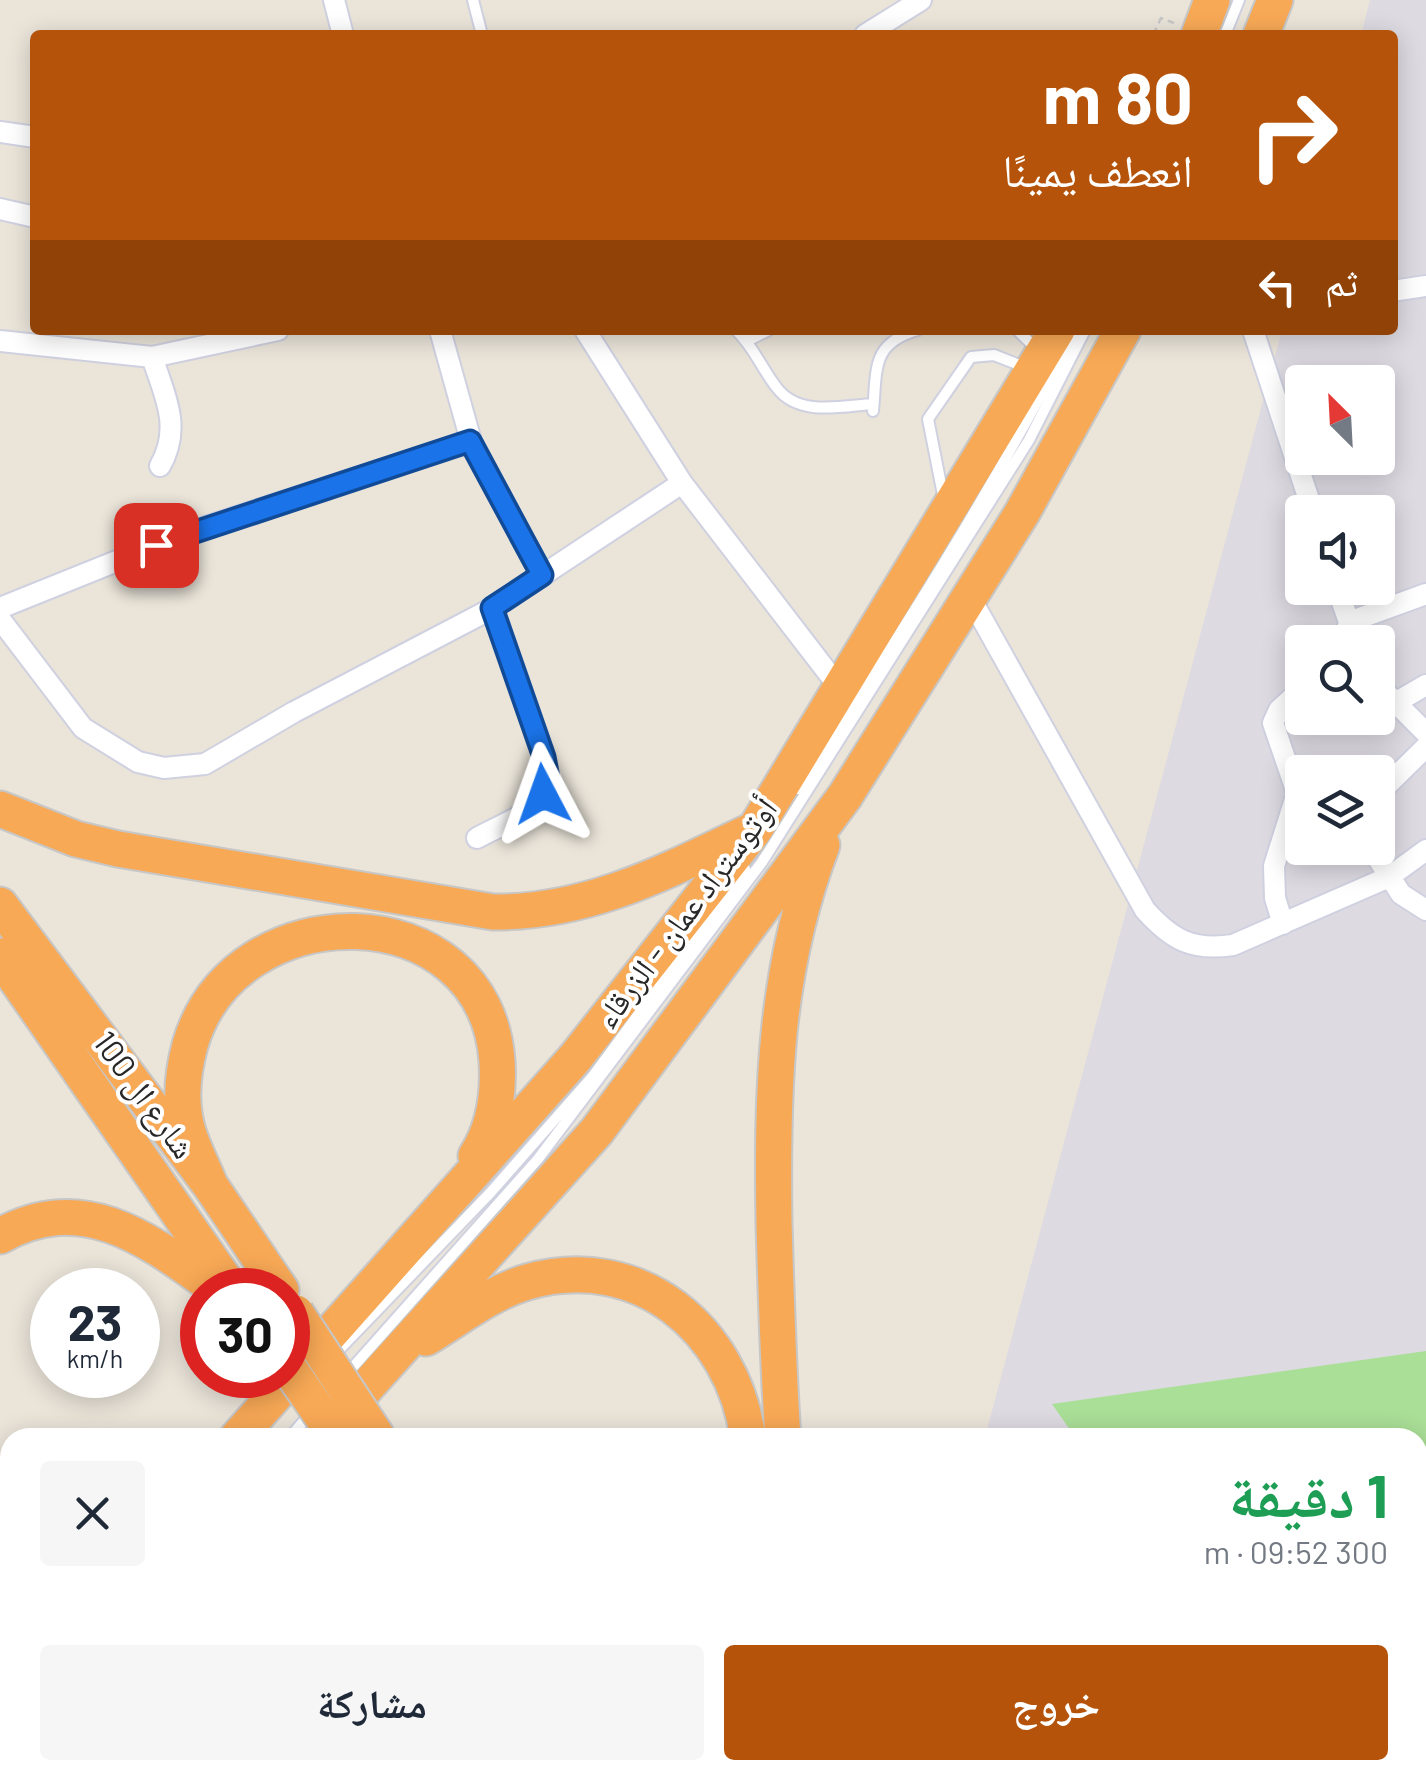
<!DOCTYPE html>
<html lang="ar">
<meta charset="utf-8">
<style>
:root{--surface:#fff;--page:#f6f6f7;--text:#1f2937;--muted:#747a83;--accent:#b45309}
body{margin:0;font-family:Barlow,"Noto Naskh Arabic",sans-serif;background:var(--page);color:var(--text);direction:rtl;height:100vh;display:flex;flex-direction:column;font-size:38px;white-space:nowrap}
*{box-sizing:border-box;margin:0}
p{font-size:32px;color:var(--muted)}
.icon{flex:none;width:55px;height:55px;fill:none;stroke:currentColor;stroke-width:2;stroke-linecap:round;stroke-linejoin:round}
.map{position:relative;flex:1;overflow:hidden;direction:ltr}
.details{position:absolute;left:0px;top:1428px;width:1428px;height:352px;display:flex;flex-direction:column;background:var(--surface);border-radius:30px 30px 0 0;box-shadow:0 5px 25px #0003;direction:rtl}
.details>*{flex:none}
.top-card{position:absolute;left:30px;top:30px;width:1368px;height:305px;border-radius:10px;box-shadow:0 5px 25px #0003;direction:rtl;background:#b45309;color:#fff;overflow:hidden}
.needle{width:65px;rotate:336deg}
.fabs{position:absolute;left:1285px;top:365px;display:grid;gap:20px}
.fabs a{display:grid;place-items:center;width:110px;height:110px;border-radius:10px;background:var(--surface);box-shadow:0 5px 25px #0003;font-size:50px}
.speed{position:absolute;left:30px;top:1268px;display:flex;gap:20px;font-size:50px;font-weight:700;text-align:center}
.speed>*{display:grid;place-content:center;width:130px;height:130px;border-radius:50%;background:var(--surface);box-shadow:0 5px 25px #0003;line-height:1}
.speed small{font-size:25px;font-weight:400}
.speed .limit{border:15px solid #d22;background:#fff;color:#111}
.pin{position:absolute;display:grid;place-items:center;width:85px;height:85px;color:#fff;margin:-42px;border-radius:20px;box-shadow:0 5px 15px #0006}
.me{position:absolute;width:110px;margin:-55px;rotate:356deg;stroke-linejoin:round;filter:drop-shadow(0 0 8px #0008)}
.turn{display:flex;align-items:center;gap:35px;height:210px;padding:0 40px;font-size:45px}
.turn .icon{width:130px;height:130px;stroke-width:2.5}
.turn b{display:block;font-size:70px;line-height:85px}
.then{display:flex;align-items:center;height:95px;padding:0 40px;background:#0003;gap:20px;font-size:38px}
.round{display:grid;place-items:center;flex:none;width:105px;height:105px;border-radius:10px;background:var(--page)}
.summary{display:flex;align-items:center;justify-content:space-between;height:170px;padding:0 40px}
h1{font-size:60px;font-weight:700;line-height:75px;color:#1e9e55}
.primary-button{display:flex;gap:20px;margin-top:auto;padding:20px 40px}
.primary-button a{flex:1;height:115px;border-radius:10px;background:var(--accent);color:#fff;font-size:40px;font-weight:700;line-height:115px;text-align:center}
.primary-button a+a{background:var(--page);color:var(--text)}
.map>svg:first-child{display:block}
.industrial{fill:#dddae2;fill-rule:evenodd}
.green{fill:#aadf97}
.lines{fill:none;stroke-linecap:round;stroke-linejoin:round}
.lane-casing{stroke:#cfd1e0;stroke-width:14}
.street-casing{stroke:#cfd1e0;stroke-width:24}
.highway-casing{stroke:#c7c7c7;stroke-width:39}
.path{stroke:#c7c7c7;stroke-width:2.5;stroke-dasharray:8 5;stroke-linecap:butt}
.lane{stroke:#fff;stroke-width:10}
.street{stroke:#fff;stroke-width:20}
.highway{stroke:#f8a956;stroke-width:35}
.highway-bridge-casing{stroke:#c7c7c7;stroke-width:39;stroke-linecap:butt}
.highway-bridge{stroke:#f8a956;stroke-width:35}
.route-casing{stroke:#114b97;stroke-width:25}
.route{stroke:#1a73e8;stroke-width:18}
.labels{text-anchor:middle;stroke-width:8;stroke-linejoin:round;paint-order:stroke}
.street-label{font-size:32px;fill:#282828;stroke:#fff}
</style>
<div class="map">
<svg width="1426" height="1779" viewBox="0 0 1426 1779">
<rect width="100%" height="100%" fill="#eae4d9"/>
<path class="industrial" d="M1370,0h56v1779h-514l-6,-9h512v-332l-433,-1 297,-1107h110v-295h-31zM1302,382h76v76h-76zM1302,512h76v76h-76zM1302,642h76v76h-76zM1302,772h76v76h-76z"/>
<path class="green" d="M1426,1351v428h-451l5,-9h438v-332l-343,-1 -23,-33z"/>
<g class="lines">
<defs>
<path id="lane" d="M473,0l9,35
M1225,35l14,-35
M736,330c18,17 26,39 41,58 22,29 65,18 96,16
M1017,330l21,20
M747,341l22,-11
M873,411c4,-42 -2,-68 45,-81
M944,500l-16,-81 43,-62 23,-2 33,13
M799,789c99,-150 195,-300 276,-459
M334,1355l157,-163 102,-116 152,-207
M346,1375l192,-216 224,-297 267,-422 56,-110
M289,1438l22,-25
M0,1506l10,-1
M0,1737l10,-12
M0,1751l10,-11"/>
<path id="street" d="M334,0l9,35
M865,35l56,-35
M0,132l35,5
M0,209l35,8
M1392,291l34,-5
M440,330l31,111 71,134
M585,330l97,153 160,208
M1253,330l60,182
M0,341l152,16 126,-27
M152,357c13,39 30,71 8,109
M1337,588l12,34 -5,20
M971,599l174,311c27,30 47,41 88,35l156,-68 37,-27
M0,608l184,-74 287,-93
M0,619l83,109 55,34 26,6 41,-4 89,-52 199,-104 189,-125
M1349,622l77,-28
M1378,685l48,48
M1395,703l31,-18
M1378,794l48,-47
M477,838c39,-21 76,-29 67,-81l-51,-149
M1371,848l30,46 25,16
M1283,924l-8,-26 -1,-32 23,-73 -24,-70 6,-13 23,-21"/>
<path id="highway" d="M1199,35l13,-35
M1261,35l14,-35
M0,809l76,30 42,10 375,63c95,1 172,-40 256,-80
M0,905l210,280 71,105
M0,956l232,334
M210,1185c-7,-18 -18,-38 -23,-57 -7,-26 -4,-57 3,-83 45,-155 295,-153 307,16 2,33 -3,67 -21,95
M0,1236c85,-48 151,6 218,54
M426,1338c32,-19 64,-45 101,-56 112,-32 206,47 221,156
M335,1422l262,-291 248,-335 177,-283 101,-183
M237,1438l338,-380 180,-229 302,-499
M783,1438c-5,-72 -7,-144 -9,-215 -2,-133 0,-252 48,-378
M0,1478l10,6
M0,1698l10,-11
M172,1770l5,9
M566,1770l6,9
M606,1770l6,9
M803,1770v9
M6,1779l8,-9
M434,1779l5,-9"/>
</defs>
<use href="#lane" class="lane-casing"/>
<use href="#street" class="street-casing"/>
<use href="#highway" class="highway-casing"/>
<path class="path" d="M1153,35l8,-17 13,5"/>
<use href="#lane" class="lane"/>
<use href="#street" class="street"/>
<use href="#highway" class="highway"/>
<defs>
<path id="highway-bridge" d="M296,1313l82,125
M288,1367l49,71"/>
</defs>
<use href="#highway-bridge" class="highway-bridge-casing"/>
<use href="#highway-bridge" class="highway-bridge"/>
</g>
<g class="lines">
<defs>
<path id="route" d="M156,545l314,-104 72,134 -50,33 52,149 4,21 -5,16"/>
</defs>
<use href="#route" class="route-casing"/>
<use href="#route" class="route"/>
</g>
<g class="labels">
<g class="street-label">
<text transform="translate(686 913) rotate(-53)" y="11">أوتوستراد عمان - الزرقاء</text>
<text transform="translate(144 1095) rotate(54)" y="11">شارع ال 100</text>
</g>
</g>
</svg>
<div class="fabs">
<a><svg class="needle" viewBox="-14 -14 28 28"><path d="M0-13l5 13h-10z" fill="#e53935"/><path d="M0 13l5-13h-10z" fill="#747a83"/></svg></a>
<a><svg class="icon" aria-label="sound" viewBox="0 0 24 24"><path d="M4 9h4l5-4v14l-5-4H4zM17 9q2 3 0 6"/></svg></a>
<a><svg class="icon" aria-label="search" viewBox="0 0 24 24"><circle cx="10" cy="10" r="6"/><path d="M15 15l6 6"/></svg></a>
<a><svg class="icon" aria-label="layers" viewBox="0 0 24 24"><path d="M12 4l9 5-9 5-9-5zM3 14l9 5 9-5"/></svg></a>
</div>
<div class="speed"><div>23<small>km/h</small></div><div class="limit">30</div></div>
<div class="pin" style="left:156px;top:545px;background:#d93025"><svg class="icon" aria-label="arrive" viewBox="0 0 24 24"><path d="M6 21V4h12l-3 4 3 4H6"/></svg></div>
<svg class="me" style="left:543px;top:794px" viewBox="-20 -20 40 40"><path d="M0-17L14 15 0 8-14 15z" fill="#1a73e8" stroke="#fff" stroke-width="4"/></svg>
<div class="top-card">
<div class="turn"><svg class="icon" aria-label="right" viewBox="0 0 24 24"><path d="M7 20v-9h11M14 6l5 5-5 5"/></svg><div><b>80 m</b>انعطف يمينًا</div></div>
<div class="then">ثم<svg class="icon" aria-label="left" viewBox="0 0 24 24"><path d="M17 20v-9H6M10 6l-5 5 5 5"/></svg></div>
</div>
<section class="details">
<div class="summary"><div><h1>1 دقيقة</h1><p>300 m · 09:52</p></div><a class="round"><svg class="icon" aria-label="close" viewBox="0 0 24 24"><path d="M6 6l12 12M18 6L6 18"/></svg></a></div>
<div class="primary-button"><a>خروج</a><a>مشاركة</a></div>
</section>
</div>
